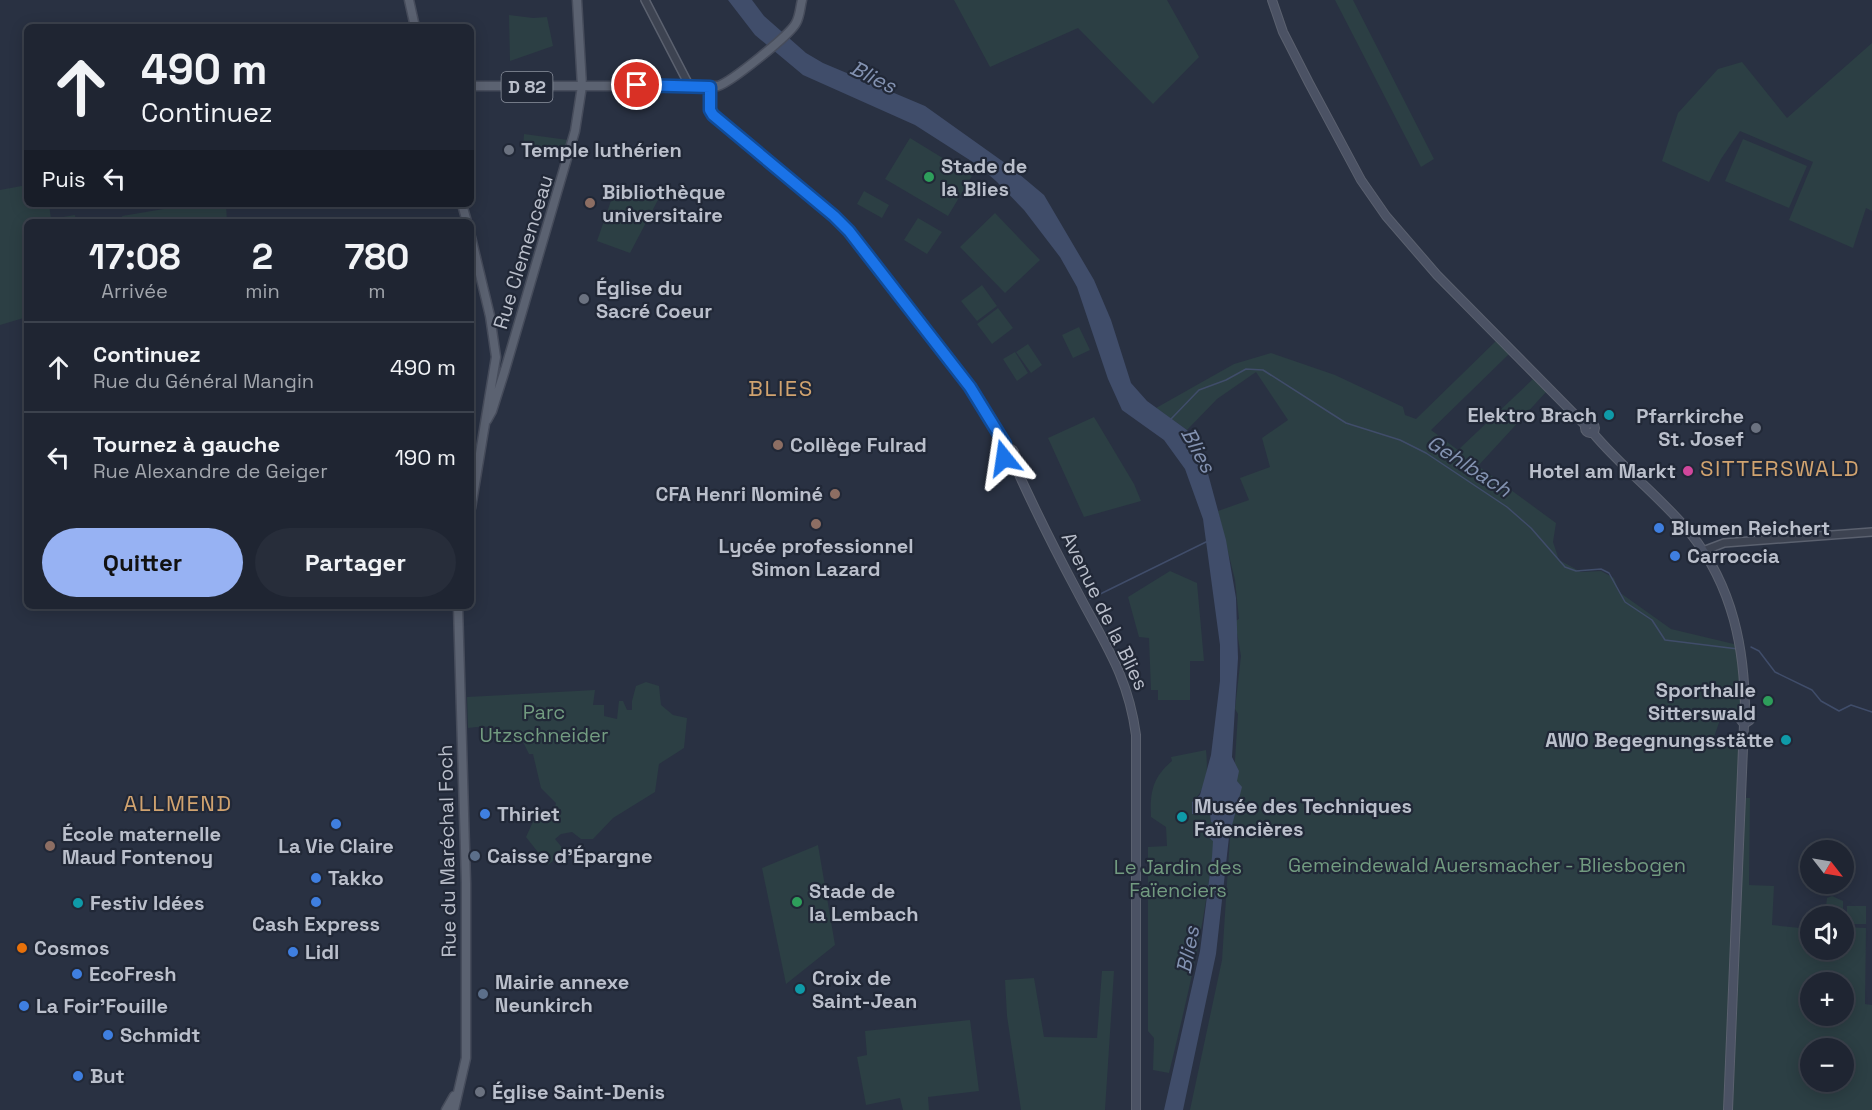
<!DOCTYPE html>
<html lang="fr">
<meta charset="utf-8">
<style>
:root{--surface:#1f2532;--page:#272d3a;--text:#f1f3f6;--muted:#a1a5ac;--line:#3c424d;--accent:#97b2f3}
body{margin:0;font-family:"Space Grotesk",sans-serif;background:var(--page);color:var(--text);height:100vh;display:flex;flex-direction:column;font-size:22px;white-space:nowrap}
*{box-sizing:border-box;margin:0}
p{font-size:20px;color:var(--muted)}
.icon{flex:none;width:33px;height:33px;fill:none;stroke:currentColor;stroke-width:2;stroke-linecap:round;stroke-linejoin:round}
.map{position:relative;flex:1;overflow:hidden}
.panel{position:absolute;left:24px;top:219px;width:450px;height:390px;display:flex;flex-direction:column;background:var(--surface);border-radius:9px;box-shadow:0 3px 15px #0003,0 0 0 2px var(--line)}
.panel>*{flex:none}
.hud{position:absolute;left:24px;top:24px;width:450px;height:183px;border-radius:9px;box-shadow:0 3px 15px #0003,0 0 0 2px var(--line);background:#1f2532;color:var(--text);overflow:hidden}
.needle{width:39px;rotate:121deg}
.fabs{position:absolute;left:1800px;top:840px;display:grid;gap:12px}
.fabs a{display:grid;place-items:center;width:54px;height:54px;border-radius:50%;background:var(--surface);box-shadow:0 3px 15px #0003,0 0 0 2px var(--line);font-size:30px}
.pin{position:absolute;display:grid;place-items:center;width:51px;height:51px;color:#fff;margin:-26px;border:3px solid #fff;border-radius:50%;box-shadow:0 2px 6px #0007}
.me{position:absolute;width:66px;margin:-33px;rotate:345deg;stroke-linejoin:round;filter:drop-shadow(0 0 4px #0008)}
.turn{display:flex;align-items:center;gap:21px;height:126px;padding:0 18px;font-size:27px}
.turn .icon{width:78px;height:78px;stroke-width:2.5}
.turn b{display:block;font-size:42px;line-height:51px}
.then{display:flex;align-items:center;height:57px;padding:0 18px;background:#0003;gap:12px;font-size:22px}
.eta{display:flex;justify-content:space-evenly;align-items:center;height:102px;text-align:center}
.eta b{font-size:36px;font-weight:700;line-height:42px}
.primary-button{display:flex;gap:12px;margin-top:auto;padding:12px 18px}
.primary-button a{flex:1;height:69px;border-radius:36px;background:var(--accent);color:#111;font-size:24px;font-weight:700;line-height:69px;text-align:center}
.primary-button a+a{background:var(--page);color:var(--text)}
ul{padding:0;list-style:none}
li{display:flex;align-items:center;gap:18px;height:90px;padding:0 18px;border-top:2px solid var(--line)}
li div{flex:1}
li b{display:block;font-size:22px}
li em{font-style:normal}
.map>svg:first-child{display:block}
.green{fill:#2c3f44;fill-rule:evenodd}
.water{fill:#404d6a}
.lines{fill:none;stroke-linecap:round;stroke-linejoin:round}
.stream{stroke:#404d6a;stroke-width:1.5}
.tertiary-casing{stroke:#5b616f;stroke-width:10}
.secondary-casing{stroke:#5b616f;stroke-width:10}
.primary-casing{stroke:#464c5b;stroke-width:11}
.tertiary{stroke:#3d4351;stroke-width:7}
.secondary{stroke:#4b5264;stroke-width:8}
.primary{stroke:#5b6271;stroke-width:8}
.route-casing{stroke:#114b97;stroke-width:15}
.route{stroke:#1a73e8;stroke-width:10}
.worship-dot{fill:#6b7280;stroke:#212837;stroke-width:2}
.leisure-dot{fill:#2e9e5b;stroke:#212837;stroke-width:2}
.education-dot{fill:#8d6e63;stroke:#212837;stroke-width:2}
.culture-dot{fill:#0f9aa8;stroke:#212837;stroke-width:2}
.hotel-dot{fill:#d1479c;stroke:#212837;stroke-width:2}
.shop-dot{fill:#3f7fe0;stroke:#212837;stroke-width:2}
.service-dot{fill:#5c6f8a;stroke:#212837;stroke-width:2}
.food-dot{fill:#e8710a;stroke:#212837;stroke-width:2}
.labels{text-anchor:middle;stroke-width:4.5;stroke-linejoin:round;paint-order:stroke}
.shield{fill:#212837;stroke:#8c929f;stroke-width:1.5}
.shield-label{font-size:18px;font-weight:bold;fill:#babfcb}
.poi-label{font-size:20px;font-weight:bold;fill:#babfcb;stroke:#212837;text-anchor:start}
.street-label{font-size:20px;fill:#babfcb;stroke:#212837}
.park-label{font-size:20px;fill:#729b80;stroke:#212837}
.water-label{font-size:21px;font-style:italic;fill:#8392b1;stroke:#212837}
.quarter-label{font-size:22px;letter-spacing:1.5px;fill:#d1a36f;stroke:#212837}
</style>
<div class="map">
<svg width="1872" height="1110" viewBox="0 0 1872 1110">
<rect width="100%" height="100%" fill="#293142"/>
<path class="green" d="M954,0h213l32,57 -46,47 -75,-76 -88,39z
M1335,0h18l81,159 -13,8z
M509,15l24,3 14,-1 6,29 -43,15z
M1872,43v168l-6,-3 -13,40 -64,-28 24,-58 -73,-31 -19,28 -12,23 -47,-21 16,-48 40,-44 24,-7 45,56z
M524,134l44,6 -5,16 -40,-5z
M910,138l62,38 -24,40 -63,-37z
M1743,139l64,27 -18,42 -64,-27z
M614,183l46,13 -30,57 -33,-12 16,-46 -3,-3z
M27,185v19h22l2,15 24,-4 1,7h-49v95l-27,8v-135z
M864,191l25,14 -7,13 -25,-14z
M193,204h33l1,18h-104l-1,-6z
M995,213l45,47 -35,33 -45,-46z
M918,218l24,14 -15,22 -23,-14z
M982,285l15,21 -20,15 -16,-20z
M998,308l15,20 -21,16 -15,-20z
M1079,327l11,23 -17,8 -11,-23z
M1496,341l13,13 -78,76 27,20 75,-71 13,13 -68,74 78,57 -3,19 6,18 22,12 20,-1 13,7 5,14 52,37 67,16 4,30 -2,38 -17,-2 -10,29 25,9v49h12l-1,87 25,1 -2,39 38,4v21h34v-33v10l22,1 -1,76 7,1v105h-682l32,-150 16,-246 -3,-5 6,-53 -6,-35 4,-2 -4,-39 -17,-69 31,-11 -9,-22 30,-11 -8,-29 26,-18 -32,-48 -39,27 -30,31 -31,-22 78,-44 37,-11 64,22 68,32 2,8 11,4zM1810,982h34v34h-34zM1810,1048h34v34h-34z
M1028,344l14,21 -11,8 -15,-21z
M1015,352l13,21 -11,8 -14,-22z
M1094,417l40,67 7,17 -57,16 -36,-79z
M1170,571l27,12 7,78h-14v39h-32v-10h-7l-2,-52 -10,-1 -11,-40z
M646,682l13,4 2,19 12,10 14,3 -3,30 -25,16 -4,28 -42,26 -20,21h-12l-9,-7 -11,2 -6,5 10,12 -17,14 -22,-28 11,-24 16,3 3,-13 -15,-15 -8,-34h-4l-6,-12 -19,-2c-9,-17 -19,-14 -36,-12l-1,-31 128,-7 -2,15h11v11l13,3 2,-18h4l4,9h5v-9l4,-15z
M1206,750c2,20 2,38 -14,52l1,12h18c7,22 0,50 -3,73 -9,63 -24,124 -39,186l-16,-3 1,-32 -6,-7v-184l19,-1 -1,-19 -15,-10c-1,-24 1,-39 21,-56l-1,-4z
M818,845l17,100 -49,39 -24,-116z
M1832,896l11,5v15h-18l2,-18z
M1847,906h19v18h-19z
M1102,971h12l-9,139h-84l-14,-94 -2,-36 29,-2 10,59 53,1z
M970,1020l9,71 -51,6 1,13h-26l-3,-12 -34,7 -9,-48 10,-2 -2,-24z"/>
<path class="water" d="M728,0h24l12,16 42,37 17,10 102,43 87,62 32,27 50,85 17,40 20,63 16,18 40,29 7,10 13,30 19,70 10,58 2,60 -6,99 7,14 -2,10 5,6 -13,50 -13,117 -33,156h-19l36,-159 12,-94 1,-16 -6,-5 7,-13 -3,-1 -1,-8h-18v-12l8,-7 11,-40 9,-74v-36l-17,-126 -18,-50 -21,-29 -42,-30 -14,-31 -31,-92 -17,-30 -36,-47 -27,-28 -18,-16 -64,-41 -112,-50 -48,-40z"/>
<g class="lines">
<path class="stream" d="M1171,419l28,-29 27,-10 20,-11 17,1 83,53 54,17 26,13 81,54 24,21 34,39 11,4 25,-2 8,4 16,29 27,18 13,20 73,9
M1090,599l118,-58
M1751,647l8,4 16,21 37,18 9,11 18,10 12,-6 21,7"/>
<defs>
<path id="tertiary" d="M645,0l44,85
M1703,551l21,-8 148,-11"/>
<path id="secondary" d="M1272,0l11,32 26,51 52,97 25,36 51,59 149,151
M710,87v23l3,5 121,101 15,15 121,156 36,62
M1585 428a5 5 0 1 1 10 0a5 5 0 1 1-10 0Z
M1593,433c30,36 69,65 98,101 42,53 54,115 54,180l-5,5 4,5 6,-4 -5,-6
M1003.5 454a5.5 5.5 0 1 1 11 0a5.5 5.5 0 1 1-11 0Z
M1012,459c20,45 42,89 65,132 27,52 51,84 59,144v375
M1728,1110l16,-386"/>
<path id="primary" d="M409,0l6,27
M471,86h247c13,-4 72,-51 78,-63 4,-7 4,-15 6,-23
M462,204l5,18
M471,237l19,79 6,41 -25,151
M487,420l5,-9 13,-41 70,-239 7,-45 -5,-86
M446,1110l8,-14
M454,1110l12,-52v-175l-8,-277"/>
</defs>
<use href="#tertiary" class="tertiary-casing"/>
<use href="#secondary" class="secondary-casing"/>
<use href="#primary" class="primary-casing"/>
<use href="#tertiary" class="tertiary"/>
<use href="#secondary" class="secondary"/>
<use href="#primary" class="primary"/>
</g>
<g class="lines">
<defs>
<path id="route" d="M637,85l73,2v23l3,5 121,101 15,15 121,156 35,57 -1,14"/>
</defs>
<use href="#route" class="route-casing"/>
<use href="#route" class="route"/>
</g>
<g class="worship-dot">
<circle cx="509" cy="150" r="6"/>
<circle cx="584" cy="299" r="6"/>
<circle cx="1756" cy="428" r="6"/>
<circle cx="480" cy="1092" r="6"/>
</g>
<g class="leisure-dot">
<circle cx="929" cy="177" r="6"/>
<circle cx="1768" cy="701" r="6"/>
<circle cx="797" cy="902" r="6"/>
</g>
<g class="education-dot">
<circle cx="590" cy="203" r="6"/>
<circle cx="778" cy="445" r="6"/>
<circle cx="835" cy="494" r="6"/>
<circle cx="816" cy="524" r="6"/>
<circle cx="50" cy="846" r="6"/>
</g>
<g class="culture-dot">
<circle cx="1609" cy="415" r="6"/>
<circle cx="1786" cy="740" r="6"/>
<circle cx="1182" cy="817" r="6"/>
<circle cx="78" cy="903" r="6"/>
<circle cx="800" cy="989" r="6"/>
</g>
<circle class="hotel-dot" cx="1688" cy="471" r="6"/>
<g class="shop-dot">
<circle cx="1659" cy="528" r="6"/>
<circle cx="1675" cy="556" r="6"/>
<circle cx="485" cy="814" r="6"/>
<circle cx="336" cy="824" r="6"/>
<circle cx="316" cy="878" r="6"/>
<circle cx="316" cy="902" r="6"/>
<circle cx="293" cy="952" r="6"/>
<circle cx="77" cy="974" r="6"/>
<circle cx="24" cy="1006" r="6"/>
<circle cx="108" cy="1035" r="6"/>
<circle cx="78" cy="1076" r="6"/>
</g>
<g class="service-dot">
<circle cx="475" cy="856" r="6"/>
<circle cx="483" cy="994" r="6"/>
</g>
<circle class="food-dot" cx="22" cy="948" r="6"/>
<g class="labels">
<rect class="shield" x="501.5" y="72" width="51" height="30" rx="4.5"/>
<g class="shield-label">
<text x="527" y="93">D 82</text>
</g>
<g class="poi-label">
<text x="521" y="157">Temple luthérien</text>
<text x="941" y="173">Stade de<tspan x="941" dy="23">la Blies</tspan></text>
<text x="602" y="199">Bibliothèque<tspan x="602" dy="23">universitaire</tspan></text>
<text x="596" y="295">Église du<tspan x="596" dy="23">Sacré Coeur</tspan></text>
<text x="1597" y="422" text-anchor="end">Elektro Brach</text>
<text x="1744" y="423" text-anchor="end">Pfarrkirche<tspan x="1744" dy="23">St. Josef</tspan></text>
<text x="790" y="452">Collège Fulrad</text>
<text x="1676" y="478" text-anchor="end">Hotel am Markt</text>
<text x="823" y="501" text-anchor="end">CFA Henri Nominé</text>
<text x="1671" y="535">Blumen Reichert</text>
<text x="816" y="553" text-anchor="middle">Lycée professionnel<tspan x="816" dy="23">Simon Lazard</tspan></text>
<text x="1687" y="563">Carroccia</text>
<text x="1756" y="697" text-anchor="end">Sporthalle<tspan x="1756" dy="23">Sitterswald</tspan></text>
<text x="1774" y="747" text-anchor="end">AWO Begegnungsstätte</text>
<text x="1194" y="813">Musée des Techniques<tspan x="1194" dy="23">Faïencières</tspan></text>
<text x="497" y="821">Thiriet</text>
<text x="62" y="841">École maternelle<tspan x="62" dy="23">Maud Fontenoy</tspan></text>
<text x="336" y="853" text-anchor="middle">La Vie Claire</text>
<text x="487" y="863">Caisse d'Épargne</text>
<text x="328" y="885">Takko</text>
<text x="809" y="898">Stade de<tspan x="809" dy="23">la Lembach</tspan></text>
<text x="90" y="910">Festiv Idées</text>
<text x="316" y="931" text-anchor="middle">Cash Express</text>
<text x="34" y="955">Cosmos</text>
<text x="305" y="959">Lidl</text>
<text x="89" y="981">EcoFresh</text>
<text x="812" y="985">Croix de<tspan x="812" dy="23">Saint-Jean</tspan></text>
<text x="495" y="989">Mairie annexe<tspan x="495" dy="23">Neunkirch</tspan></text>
<text x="36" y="1013">La Foir'Fouille</text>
<text x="120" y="1042">Schmidt</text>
<text x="90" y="1083">But</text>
<text x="492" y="1099">Église Saint-Denis</text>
</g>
<g class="street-label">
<text transform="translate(523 252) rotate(-73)" y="7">Rue Clemenceau</text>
<text transform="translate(1105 611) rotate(64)" y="7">Avenue de la Blies</text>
<text transform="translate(447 851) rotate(-91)" y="7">Rue du Maréchal Foch</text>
</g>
<g class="park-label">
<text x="544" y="719">Parc<tspan x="544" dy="23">Utzschneider</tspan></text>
<text x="1487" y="872">Gemeindewald Auersmacher - Bliesbogen</text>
<text x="1178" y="874">Le Jardin des<tspan x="1178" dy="23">Faïenciers</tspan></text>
</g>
<g class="water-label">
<text transform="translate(873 77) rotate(26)" y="7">Blies</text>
<text transform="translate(1198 450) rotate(61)" y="7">Blies</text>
<text transform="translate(1469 466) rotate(33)" y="7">Gehlbach</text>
<text transform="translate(1188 950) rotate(-79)" y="7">Blies</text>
</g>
<g class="quarter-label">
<text x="781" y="396">BLIES</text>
<text x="1780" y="476">SITTERSWALD</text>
<text x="178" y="811">ALLMEND</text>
</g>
</g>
</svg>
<div class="fabs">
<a><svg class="needle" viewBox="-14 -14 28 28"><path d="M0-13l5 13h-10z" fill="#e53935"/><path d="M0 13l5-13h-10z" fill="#a1a5ac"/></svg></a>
<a><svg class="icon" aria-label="sound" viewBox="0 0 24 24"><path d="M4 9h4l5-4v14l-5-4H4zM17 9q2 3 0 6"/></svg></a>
<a>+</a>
<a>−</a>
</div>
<div class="pin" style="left:637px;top:85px;background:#d93025"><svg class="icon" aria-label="arrive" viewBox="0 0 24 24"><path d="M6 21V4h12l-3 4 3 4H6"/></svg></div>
<svg class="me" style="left:1004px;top:458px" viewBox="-20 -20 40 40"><path d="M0-17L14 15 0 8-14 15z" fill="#1a73e8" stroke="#fff" stroke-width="4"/></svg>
<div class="hud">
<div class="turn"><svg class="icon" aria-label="ahead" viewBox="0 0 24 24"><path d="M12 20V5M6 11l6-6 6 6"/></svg><div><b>490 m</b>Continuez</div></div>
<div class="then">Puis<svg class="icon" aria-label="left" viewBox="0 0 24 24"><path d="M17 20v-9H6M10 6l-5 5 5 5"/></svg></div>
</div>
<section class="panel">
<div class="eta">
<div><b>17:08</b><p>Arrivée</p></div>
<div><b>2</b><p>min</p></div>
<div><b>780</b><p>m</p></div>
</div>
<ul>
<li><svg class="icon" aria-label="ahead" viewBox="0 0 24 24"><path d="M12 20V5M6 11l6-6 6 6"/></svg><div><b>Continuez</b><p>Rue du Général Mangin</p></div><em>490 m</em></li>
<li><svg class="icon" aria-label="left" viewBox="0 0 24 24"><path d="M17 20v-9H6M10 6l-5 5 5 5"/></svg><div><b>Tournez à gauche</b><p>Rue Alexandre de Geiger</p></div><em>190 m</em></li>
</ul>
<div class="primary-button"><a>Quitter</a><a>Partager</a></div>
</section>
</div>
